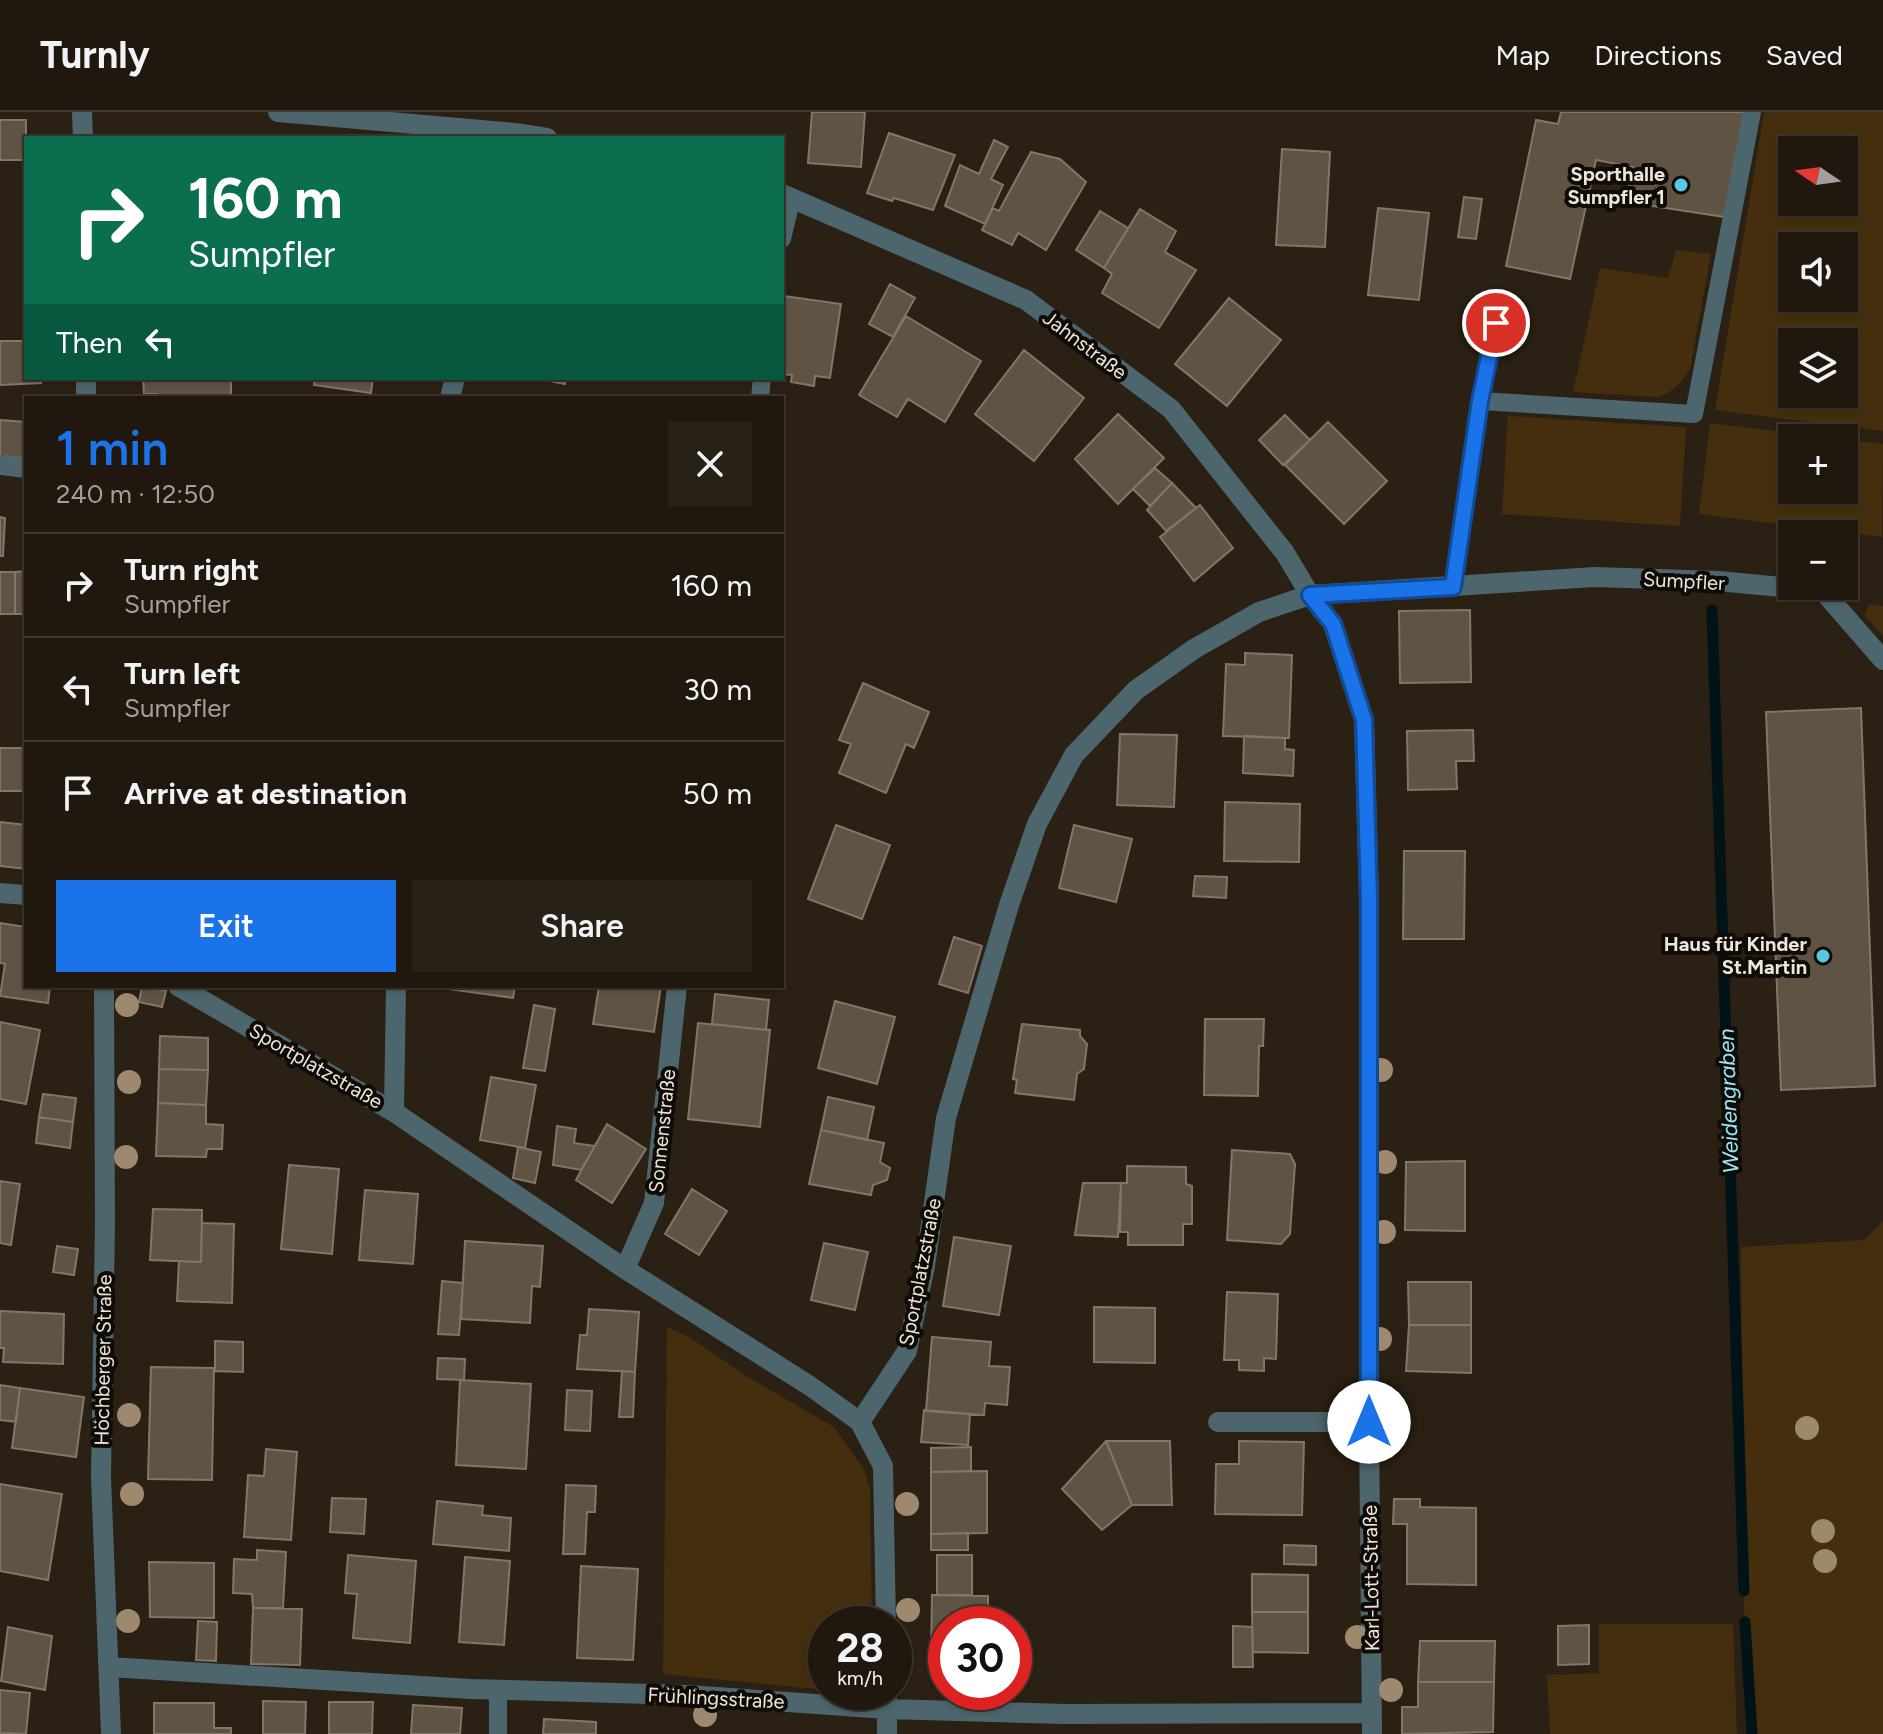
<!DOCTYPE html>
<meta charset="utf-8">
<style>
:root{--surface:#20180e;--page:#282117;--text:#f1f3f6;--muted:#a2a09e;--line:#3d372e;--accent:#1a73e8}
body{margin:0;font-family:Figtree,sans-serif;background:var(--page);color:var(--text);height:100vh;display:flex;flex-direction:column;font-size:30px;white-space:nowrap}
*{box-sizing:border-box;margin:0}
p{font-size:26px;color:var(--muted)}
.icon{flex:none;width:44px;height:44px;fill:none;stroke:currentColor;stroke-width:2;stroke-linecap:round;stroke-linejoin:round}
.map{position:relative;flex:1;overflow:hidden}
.details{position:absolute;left:24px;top:284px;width:760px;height:592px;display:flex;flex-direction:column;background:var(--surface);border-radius:0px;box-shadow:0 2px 6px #0004,0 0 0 2px var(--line)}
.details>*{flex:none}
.top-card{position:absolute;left:24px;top:24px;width:760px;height:244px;border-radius:0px;box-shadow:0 2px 6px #0004,0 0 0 2px var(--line);background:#0b6e4f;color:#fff;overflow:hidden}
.needle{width:52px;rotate:283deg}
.fabs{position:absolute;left:1778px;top:24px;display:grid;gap:16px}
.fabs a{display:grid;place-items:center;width:80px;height:80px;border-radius:0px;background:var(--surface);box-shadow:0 2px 6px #0004,0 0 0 2px var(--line);font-size:40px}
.speed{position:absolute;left:808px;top:1494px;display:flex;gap:16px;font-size:40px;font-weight:700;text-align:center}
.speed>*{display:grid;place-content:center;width:104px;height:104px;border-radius:50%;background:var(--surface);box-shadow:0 2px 6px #0004,0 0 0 2px var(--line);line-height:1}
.speed small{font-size:20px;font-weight:400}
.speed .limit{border:12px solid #d22;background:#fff;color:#111}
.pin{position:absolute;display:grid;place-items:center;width:68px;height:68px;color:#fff;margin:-34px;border:4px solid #fff;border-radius:50%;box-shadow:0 2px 8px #0007}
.me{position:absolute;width:88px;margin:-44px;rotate:0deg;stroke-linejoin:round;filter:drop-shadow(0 0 6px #0008)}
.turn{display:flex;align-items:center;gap:28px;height:168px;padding:0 32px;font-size:36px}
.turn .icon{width:104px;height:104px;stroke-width:2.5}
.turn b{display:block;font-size:56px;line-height:68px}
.then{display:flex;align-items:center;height:76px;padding:0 32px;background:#0003;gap:16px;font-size:30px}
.round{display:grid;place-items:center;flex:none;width:84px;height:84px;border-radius:0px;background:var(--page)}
.headline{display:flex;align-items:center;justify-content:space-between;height:136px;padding:0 32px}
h1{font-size:48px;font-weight:600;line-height:60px;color:var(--accent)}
.cta{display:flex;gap:16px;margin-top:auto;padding:16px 32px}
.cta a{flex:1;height:92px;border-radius:0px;background:var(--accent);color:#fff;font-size:32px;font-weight:600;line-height:92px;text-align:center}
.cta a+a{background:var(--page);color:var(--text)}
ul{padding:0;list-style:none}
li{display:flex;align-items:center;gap:24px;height:104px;padding:0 32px;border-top:2px solid var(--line)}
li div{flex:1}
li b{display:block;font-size:30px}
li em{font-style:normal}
header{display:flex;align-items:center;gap:48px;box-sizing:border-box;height:112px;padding:0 40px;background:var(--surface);border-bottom:2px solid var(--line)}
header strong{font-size:38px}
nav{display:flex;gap:44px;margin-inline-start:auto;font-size:28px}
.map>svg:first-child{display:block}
.green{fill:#452e0d;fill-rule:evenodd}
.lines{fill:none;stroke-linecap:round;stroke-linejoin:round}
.stream{stroke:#021318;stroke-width:11}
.building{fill:#5f5344;stroke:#837666;stroke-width:2}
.lane{stroke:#4d656c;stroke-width:18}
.street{stroke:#4d656c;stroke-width:20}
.tree{fill:#9e886e}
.route-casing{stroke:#114b97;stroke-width:20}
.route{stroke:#1a73e8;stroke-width:14}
.poi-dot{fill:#58c9e3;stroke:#0f0b06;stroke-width:3}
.labels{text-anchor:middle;stroke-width:8;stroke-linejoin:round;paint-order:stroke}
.poi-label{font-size:20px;font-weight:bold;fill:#ede5dd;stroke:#0f0b06;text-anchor:end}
.street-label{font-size:20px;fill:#ede5dd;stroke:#0f0b06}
.water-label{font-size:22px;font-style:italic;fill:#9ce6f9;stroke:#0f0b06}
</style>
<header>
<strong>Turnly</strong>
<nav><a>Map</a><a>Directions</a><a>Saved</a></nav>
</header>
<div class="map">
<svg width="1883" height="1622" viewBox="0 0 1883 1622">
<rect width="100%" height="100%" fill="#2a2013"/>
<path class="green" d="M1764,0h119v319l-168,-21zM1844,38v52h-52v-52zM1792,134h52v52h-52zM1792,230h52v52h-52z
M1676,138l35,4 -21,115c-8,13 -16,22 -31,28l-86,-5 27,-124 68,10z
M1508,304l178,11 -6,99 -178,-12z
M1710,311l125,15h-43v52h52v-51l39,5 -1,93 -183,-23z
M1869,492l14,2v30l-19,-21z
M1883,1109v513h-133l-7,-150 -2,-337 123,-7z
M667,1215l22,10 59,40 86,50 30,42 6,20 2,135h-46v66l-163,-16z
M1599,1512h134l4,110h-187l-3,-59 52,-2z"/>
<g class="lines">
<path class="stream" d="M1712,498l32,981
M1745,1510l7,112"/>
</g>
<path class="building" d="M812,0h53l-4,55 -53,-4z
M1561,0h185l-21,105 -99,-15 7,-35 -37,-7 -26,119 -64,-13 30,-146 22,4z
M0,8h26v40h-26z
M889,21l66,22 -22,55 -39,-12 -2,3 -25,-8z
M994,28l14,7 -17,32 12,6 -18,39 -40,-18 15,-41 19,9z
M1282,37l48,3 -5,95 -49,-2z
M1031,40l29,7 26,23 -40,68 -28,-17 -6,12 -30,-15 11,-22 6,3z
M1464,85l18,2 -6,40 -18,-2z
M1378,96l51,5 -10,87 -51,-5z
M1140,97l36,22 -11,21 31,18 -37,58 -57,-35 10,-19 -8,-6z
M1100,99l28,17 -24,40 -28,-18z
M890,172l25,14 -22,39 -24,-13z
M784,184l57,8 -11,74 -15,-2 -1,10 -23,-4 1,-7 -10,-1z
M1229,186l52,42 -54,66 -52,-42z
M906,204l75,45 -36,61 -37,-23 -11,18 -38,-22z
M0,229h26v37h14l1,5 -41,2z
M1024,238l60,48 -50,63 -59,-47z
M143,266h88v20h-74v-4h-13z
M315,266h58l-2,15 -57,-8z
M535,266h31l-1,6z
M1118,302l46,44 -46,46 -43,-45z
M1285,303l25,25 -27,25 -24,-25z
M0,308l26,2 -2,36 -24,-2z
M1328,310l59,59 -43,43 -59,-59z
M1155,356l17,15 -22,23 -17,-17z
M1172,371l24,25 -30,23 -19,-21z
M1200,393l33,43 -39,33 -34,-44z
M0,405l5,1 -2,38h-3z
M26,459v43h-11v-42z
M0,460h15v42h-15z
M1470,498l1,72 -71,1 -1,-72z
M1245,541l47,2 -3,83 -66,-2 3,-72 19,1z
M863,571l66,29 -15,36 -8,-4 -20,49 -47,-20 12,-29 -12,-4z
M1861,596l14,378 -94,4 -15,-378z
M1473,618l1,31h-18l1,28 -49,1 -1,-59z
M1120,622l57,1 -3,72 -57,-2z
M1244,624l41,2v11l9,1 -1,26 -50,-3z
M0,636h26v43h-26z
M1225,690l75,2 -1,58 -75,-1z
M0,710l26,3v44l-26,-3z
M836,713l54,20 -28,74 -54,-20z
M1074,713l58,14 -16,63 -57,-14z
M1404,739h61l-1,88h-61z
M1195,764l32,1 -1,21 -33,-2z
M0,811l26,4v59h24l-2,17 -48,-7 5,-32 -5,-1z
M954,825l28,9 -14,47 -29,-9z
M142,874l24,5 -4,16 -23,-5z
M442,874h73l-2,12 -72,-10z
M599,874h62l-7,46 -61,-8z
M715,882l54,6 -3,30 -54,-6z
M835,889l60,16 -18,67 -59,-16z
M534,893l21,4 -10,62 -22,-3z
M1205,907h59l-1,27h-4l-1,50 -54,-1z
M0,910l40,8 -14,74 -26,-5z
M698,911l72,7 -10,97 -72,-8z
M1022,912l58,6v6l7,8 -3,25 -7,5 -3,26 -59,-7 2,-13 -4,-1z
M160,924l48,2v32l-49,-1z
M159,957l49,1 -2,35 -48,-2z
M491,965l45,8 -11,63 -45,-8z
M43,982l33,4 -3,24 -34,-5z
M828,985l46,10 -7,33 -46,-10z
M158,991l48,2v19l17,1 -1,24h-15l-1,8 -50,-1z
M39,1005l34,5 -3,26 -34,-5z
M607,1012l39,25 -34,54 -36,-23z
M557,1014l19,3 -2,14 21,3 -14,24 -28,-5z
M821,1018l63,13 -4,19 10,6 -3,12 -14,5 -2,10 -62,-11z
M518,1035l23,5 -6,31 -22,-5z
M1232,1038l58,4 5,10 -5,70 -9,10 -54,-4z
M1465,1049v70l-60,-1 1,-68z
M289,1053l50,4 -7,85 -51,-5z
M1127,1054l59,1v17l6,2v38h-9v21h-55v-13h-8l1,-49h6z
M0,1069l20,3 -9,61 -11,-2z
M1083,1071h38l-3,54 -43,-2z
M692,1077l35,22 -28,44 -34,-21z
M365,1078l53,4 -5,70 -54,-4z
M153,1097l49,1 -1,52 -51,-2z
M202,1111l32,1 -2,79 -55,-2 2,-40 22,1z
M954,1125l57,9 -12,69 -56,-9z
M465,1129l78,5 -3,41 -8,-1 -2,37 -69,-4z
M824,1131l44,9 -13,58 -44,-10z
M57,1134l21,3 -4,26 -21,-3z
M442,1169l21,2 -4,52 -21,-1z
M1408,1170h63v43h-62z
M1227,1180l51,2 -2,65 -12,-1v13l-25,-1v-10h-15z
M1094,1195l61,1v55l-61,-1z
M589,1197l50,3 -4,60 -58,-3 3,-34h7z
M0,1199l64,3 -1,50 -60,-2 1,-14h-4z
M1409,1213h62v48l-65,-2z
M932,1225l59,5 -2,24 21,1 -3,38 -22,-2 -1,12 -58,-4z
M215,1229l28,1v30l-28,-1z
M438,1246l27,1 -1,21 -27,-1z
M151,1255l63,1 -2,112 -64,-1z
M622,1259l13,1 -2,45h-14z
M460,1268l71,4 -5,85 -70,-4z
M0,1273l20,3 -4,34 -16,-2z
M20,1276l64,9 -8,60 -64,-9z
M567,1278l25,1 -2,40 -25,-1z
M924,1298l46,4 -2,31 -47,-3z
M1106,1329h64l2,64h-40z
M1106,1329l26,64 -30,25 -40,-41z
M1239,1329l65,1 -2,73 -87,-1 1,-50h23z
M971,1335v24l-40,1v-24z
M266,1337l31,3 -6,88 -47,-3 4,-62 16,1z
M987,1359v62l-56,1v-62z
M0,1372l62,10 -14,86 -48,-9z
M566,1373l30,1 -1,26h-8l-2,42h-22z
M332,1386l34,1 -2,35 -34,-2z
M1394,1387h26v8l56,1v77l-69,-1v-60h-14z
M437,1389l46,5 -1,9 29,3 -2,33 -76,-7z
M968,1421v17h-37v-16z
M1284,1433l32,1v19l-32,-1z
M257,1438l29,2 -3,56h-30l-1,-14 -19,-1 1,-34 23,1z
M348,1443l68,6 -6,82 -57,-5 4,-44 -12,-1z
M937,1443h35v40h-35z
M465,1445l45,4 -6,84 -45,-3z
M149,1450l65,1v55l-64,-1z
M581,1454l57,3 -5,91 -56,-2z
M1252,1462l56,1v37h-56z
M932,1483l56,1v17h8v11h-50v35h-15z
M253,1496l49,1 -2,56 -49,-1z
M1252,1500h56v41l-55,-1z
M198,1509l19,1 -1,39 -20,-1z
M1589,1513v39l-31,1v-39z
M1233,1514l19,1 1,40h-20z
M8,1515l44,9 -7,54 -44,-9z
M1420,1529h75l-1,41h-76z
M1418,1570h76l-1,50 -91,2v-27h16z
M0,1578l30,3 -4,41 -26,-1z
M263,1589l43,1 -1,32h-42z
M329,1590h44l-1,32h-43z
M154,1591h60v25h17v6h-77z
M413,1593l49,3 -2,26h-49z
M544,1607l52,3v12h-53z"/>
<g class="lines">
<path class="lane" d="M782,127l10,-42
M760,286l2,-20
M1480,289l214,13 58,-302
M1453,475l27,-186 21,-103
M498,1622v-44"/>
<path class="street" d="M82,0l1,26
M278,0l237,21 32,5
M782,82l244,106 145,109 114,144 25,42 23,29 31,96 5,179v523l3,312
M86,266v20
M450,286l5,-20
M0,353l26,3
M0,781l26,2
M104,874l1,236 -4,255 10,257
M178,874l216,126 231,157 185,117 50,36 23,44 3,158
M394,1000l2,-126
M625,1157l29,-66 23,-217
M860,1310l47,-71 18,-85 21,-148 63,-213 28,-81 37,-69 62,-65 58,-41 65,-37 51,-17 285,-18 123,4 105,10 60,69
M1218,1310h151
M109,1555l362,22 216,6 200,14 178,5 307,-1
M887,1580v42"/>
</g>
<g class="tree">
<circle cx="127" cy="893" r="12"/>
<circle cx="1381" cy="958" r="12"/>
<circle cx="129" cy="970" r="12"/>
<circle cx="126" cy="1045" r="12"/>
<circle cx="1385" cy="1050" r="12"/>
<circle cx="1384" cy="1120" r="12"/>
<circle cx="1380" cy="1227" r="12"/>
<circle cx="1357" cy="1291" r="12"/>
<circle cx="129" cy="1303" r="12"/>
<circle cx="1807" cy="1316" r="12"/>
<circle cx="1356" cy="1329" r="12"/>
<circle cx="132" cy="1382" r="12"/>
<circle cx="907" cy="1392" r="12"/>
<circle cx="1823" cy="1419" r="12"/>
<circle cx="1825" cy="1449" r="12"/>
<circle cx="908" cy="1498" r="12"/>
<circle cx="128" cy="1509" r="12"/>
<circle cx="1357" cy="1525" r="12"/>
<circle cx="1391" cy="1578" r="12"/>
<circle cx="705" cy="1603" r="12"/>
</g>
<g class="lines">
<defs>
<path id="route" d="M1369,1310v-523l-5,-179 -31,-96 -23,-29 143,-8 27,-186 16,-78"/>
</defs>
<use href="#route" class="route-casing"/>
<use href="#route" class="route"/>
</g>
<g class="poi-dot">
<circle cx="1681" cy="73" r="8"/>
<circle cx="1823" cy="844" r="8"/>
</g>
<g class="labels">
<g class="poi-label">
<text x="1665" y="69">Sporthalle<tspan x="1665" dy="23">Sumpfler 1</tspan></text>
<text x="1807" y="839">Haus für Kinder<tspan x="1807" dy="23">St.Martin</tspan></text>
</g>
<g class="street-label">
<text transform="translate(1085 233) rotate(37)" y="7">Jahnstraße</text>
<text transform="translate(1684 469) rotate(3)" y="7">Sumpfler</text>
<text transform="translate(316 954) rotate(30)" y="7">Sportplatzstraße</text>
<text transform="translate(662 1019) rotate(-84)" y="7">Sonnenstraße</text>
<text transform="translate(920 1160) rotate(-79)" y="7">Sportplatzstraße</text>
<text transform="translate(103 1248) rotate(-89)" y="7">Höchberger Straße</text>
<text transform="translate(1371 1466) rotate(-91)" y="7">Karl-Lott-Straße</text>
<text transform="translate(716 1586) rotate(3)" y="7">Frühlingsstraße</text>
</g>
<g class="water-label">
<text transform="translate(1728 989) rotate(-92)" y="8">Weidengraben</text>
</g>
</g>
</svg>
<div class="fabs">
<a><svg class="needle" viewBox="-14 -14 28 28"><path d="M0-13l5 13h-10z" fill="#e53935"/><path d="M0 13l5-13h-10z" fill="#a2a09e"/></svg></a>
<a><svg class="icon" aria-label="sound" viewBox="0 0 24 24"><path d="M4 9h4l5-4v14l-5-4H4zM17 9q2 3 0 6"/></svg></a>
<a><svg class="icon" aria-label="layers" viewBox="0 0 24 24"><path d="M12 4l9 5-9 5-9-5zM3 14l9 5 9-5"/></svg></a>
<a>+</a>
<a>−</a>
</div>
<div class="speed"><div>28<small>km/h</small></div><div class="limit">30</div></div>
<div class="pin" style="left:1496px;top:211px;background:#d93025"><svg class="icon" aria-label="arrive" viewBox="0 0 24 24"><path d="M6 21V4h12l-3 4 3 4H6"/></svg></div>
<svg class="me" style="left:1369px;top:1310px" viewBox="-20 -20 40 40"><circle r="19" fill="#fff"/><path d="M0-13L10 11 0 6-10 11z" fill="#1a73e8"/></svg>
<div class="top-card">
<div class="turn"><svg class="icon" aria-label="right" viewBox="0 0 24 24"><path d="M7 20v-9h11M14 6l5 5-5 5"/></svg><div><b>160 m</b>Sumpfler</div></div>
<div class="then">Then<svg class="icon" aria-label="left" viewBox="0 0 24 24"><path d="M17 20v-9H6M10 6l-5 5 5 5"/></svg></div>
</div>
<section class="details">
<div class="headline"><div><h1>1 min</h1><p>240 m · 12:50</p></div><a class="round"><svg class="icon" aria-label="close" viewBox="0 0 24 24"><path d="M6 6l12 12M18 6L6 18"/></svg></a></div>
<ul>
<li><svg class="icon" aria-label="right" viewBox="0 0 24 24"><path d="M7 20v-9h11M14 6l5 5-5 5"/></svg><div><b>Turn right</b><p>Sumpfler</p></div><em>160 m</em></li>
<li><svg class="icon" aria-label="left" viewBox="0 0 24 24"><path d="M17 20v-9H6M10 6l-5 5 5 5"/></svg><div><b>Turn left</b><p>Sumpfler</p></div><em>30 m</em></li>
<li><svg class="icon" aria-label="arrive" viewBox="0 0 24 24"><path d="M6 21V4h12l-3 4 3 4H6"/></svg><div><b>Arrive at destination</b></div><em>50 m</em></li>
</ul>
<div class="cta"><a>Exit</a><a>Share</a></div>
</section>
</div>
